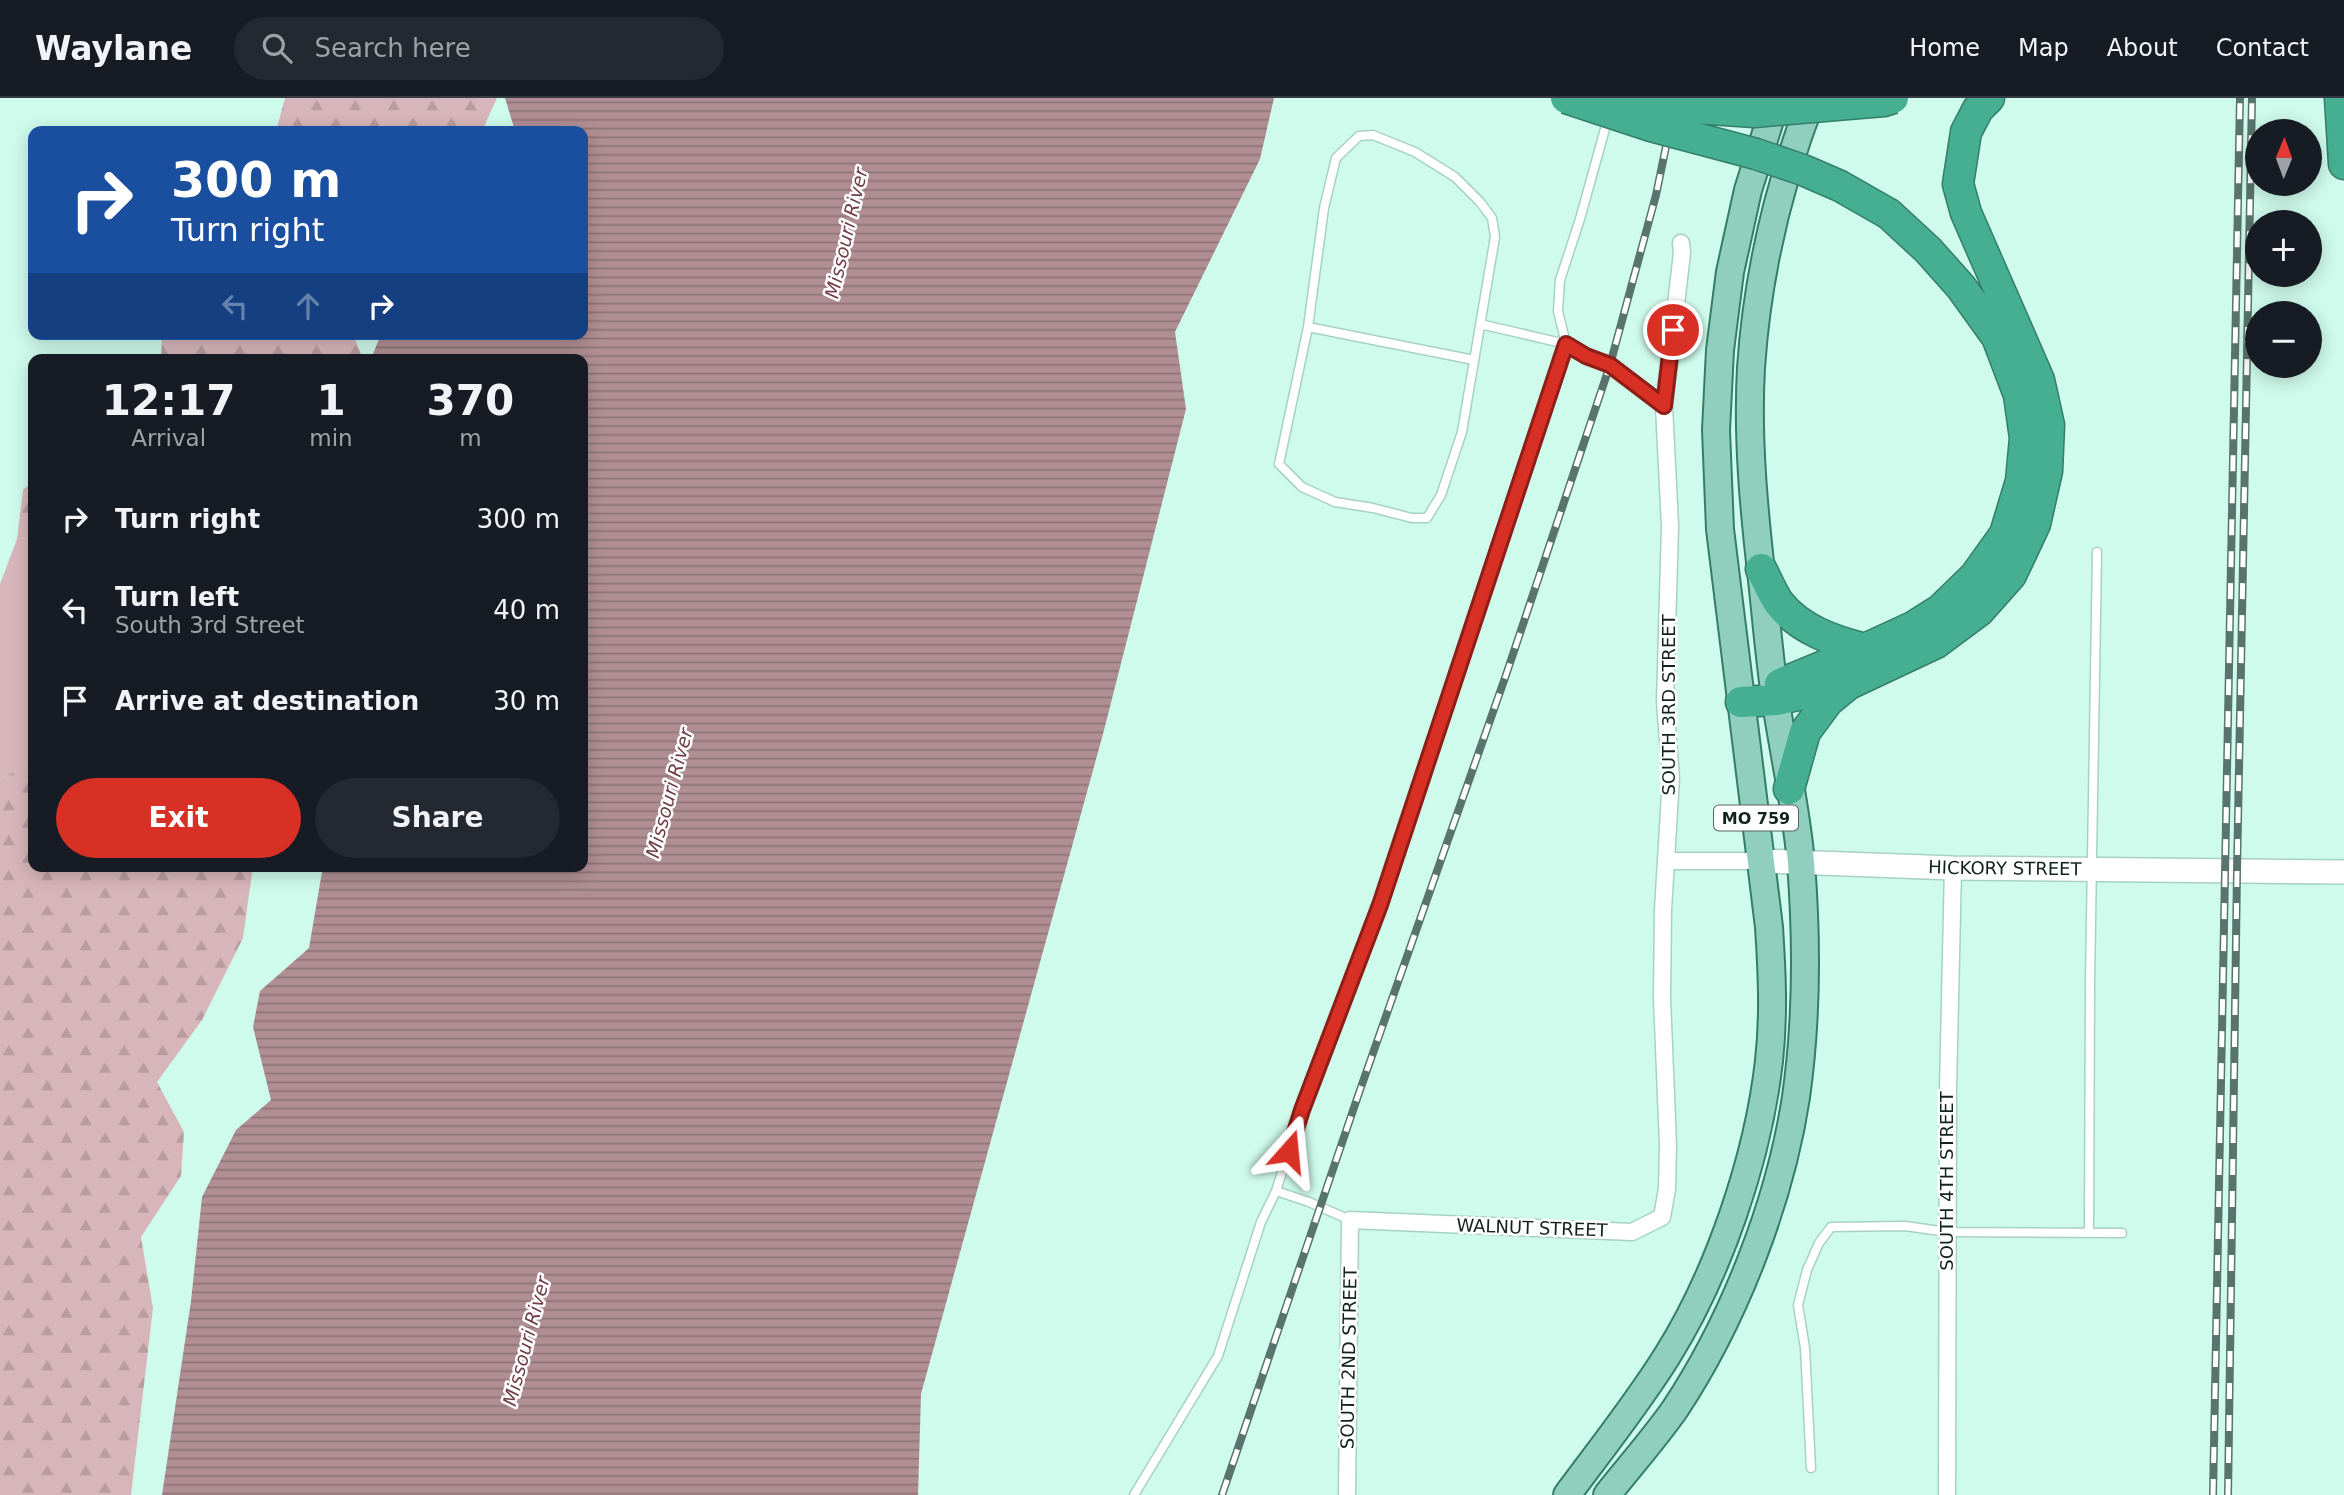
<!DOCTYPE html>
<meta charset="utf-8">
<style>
:root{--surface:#171b24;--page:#242831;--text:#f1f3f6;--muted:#9ea1a6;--line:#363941;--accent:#d93025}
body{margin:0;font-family:"DejaVu Sans",sans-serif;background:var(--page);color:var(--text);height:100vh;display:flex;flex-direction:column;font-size:26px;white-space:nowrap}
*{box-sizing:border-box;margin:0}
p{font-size:23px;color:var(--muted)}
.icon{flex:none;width:38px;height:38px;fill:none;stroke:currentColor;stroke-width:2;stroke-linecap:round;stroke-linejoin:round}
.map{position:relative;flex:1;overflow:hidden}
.sheet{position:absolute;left:28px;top:256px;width:560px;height:518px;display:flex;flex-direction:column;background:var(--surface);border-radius:14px;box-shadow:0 4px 18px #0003}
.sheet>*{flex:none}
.guide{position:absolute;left:28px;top:28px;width:560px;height:214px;border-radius:14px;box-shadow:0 4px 18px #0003;background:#1a4fa0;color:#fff;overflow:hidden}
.needle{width:46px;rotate:1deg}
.tools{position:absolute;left:2245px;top:21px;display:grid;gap:14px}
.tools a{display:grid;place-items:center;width:77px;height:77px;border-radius:50%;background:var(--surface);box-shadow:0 4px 18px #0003;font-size:35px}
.pin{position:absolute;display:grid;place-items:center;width:60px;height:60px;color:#fff;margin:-30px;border:4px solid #fff;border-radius:50%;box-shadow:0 2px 7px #0007}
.me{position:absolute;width:77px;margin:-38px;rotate:18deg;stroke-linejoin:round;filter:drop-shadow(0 0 5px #0008)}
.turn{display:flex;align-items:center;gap:24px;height:147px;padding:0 28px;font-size:32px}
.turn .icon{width:91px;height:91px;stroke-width:2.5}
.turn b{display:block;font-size:49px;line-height:60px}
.lanes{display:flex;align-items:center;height:66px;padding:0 28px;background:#0003;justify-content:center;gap:35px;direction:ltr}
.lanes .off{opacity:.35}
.eta{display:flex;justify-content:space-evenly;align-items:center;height:119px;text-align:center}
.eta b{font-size:42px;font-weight:700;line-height:49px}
.primary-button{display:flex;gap:14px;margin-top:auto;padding:14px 28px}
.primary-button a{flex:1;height:80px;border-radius:42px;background:var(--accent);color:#fff;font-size:28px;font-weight:700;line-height:80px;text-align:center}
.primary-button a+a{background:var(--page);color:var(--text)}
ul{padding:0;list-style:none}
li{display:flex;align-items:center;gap:21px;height:91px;padding:0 28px}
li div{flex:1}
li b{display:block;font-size:26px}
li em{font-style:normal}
header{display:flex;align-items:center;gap:42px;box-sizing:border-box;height:98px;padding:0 35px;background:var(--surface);border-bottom:2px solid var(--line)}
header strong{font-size:33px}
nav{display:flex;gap:38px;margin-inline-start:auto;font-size:24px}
.search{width:490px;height:63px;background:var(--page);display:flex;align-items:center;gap:18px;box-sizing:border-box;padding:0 24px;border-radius:38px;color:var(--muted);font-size:26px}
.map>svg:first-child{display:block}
.grass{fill:#d7b6bb}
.forest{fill:url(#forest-firs)}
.water{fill:url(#water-rules)}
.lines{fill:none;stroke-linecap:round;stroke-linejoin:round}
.lane-casing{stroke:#a7d2c3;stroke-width:11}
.street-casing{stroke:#a7d2c3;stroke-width:19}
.secondary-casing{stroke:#a7d2c3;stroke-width:26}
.primary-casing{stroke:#347e69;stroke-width:30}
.highway-casing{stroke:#347e69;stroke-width:33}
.lane{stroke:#fff;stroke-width:8}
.street{stroke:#fff;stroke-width:16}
.secondary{stroke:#fff;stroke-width:23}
.primary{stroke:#90cfbe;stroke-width:26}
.highway{stroke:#46af92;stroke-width:30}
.rail-casing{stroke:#59746c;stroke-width:8}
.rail{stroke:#fff;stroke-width:5;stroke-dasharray:16;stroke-linecap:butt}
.highway-bridge-casing{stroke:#347e69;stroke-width:33;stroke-linecap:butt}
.highway-bridge{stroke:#46af92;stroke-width:30}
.route-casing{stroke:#8d1f18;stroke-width:18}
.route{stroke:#d93025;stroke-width:12}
.labels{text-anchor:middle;stroke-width:5;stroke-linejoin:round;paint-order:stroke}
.shield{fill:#fff;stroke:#596562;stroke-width:2}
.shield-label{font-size:16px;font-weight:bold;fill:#12231e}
.street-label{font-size:18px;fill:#12231e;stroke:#fff}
.water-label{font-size:19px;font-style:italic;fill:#6f3e48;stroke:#fff}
</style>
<header>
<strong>Waylane</strong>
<div class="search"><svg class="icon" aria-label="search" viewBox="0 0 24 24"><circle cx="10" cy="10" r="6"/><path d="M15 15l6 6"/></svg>Search here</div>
<nav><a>Home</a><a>Map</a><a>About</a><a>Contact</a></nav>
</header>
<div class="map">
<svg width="2344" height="1397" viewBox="0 0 2344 1397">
<defs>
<pattern id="forest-firs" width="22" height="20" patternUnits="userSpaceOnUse" patternTransform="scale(1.75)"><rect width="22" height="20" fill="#d7b6bb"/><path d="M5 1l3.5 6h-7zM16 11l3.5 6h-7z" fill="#b89ca0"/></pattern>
<pattern id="water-rules" width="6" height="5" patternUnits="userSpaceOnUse" patternTransform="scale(1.75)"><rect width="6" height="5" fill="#b08f94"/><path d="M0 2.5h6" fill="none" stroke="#8e7478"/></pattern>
</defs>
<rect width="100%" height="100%" fill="#cffbec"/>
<path class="grass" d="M33,440v224l-33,17v-195l17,-45z"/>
<path class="forest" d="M285,0h212l-15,33h-206z
M162,236h193v5l8,20h-202z
M33,383v57l-16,1 6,-49z
M33,664v104h220l-10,72 -41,82 -45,62 27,50 -3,44 -40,61 12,71 -22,187h-131v-716z"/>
<path class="water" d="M505,0h769l-14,61 -85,173 11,77 -83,325 -182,660 -3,101h-756l29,-194 11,-104 34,-67 35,-30 -18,-73 7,-36 49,-43 14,-82h260v-507h-212l10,-25h202v-203h-68z"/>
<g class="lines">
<defs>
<path id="lane" d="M1373,37l42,17 40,25 25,25 12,16 3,19 -33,195 -21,63 -14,23h-15l-39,-10 -38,-6 -33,-15 -23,-23 29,-137 16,-119 12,-50 23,-22z
M1480,226l86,20 20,12 24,9 54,41
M1308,229l166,33
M1276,1093l33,11 41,18
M2089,1134l1,-250 7,-430
M1811,1370l-6,-120 -7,-43 9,-35 12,-27 12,-16 74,-1 42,6 175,1
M1134,1397l84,-139 43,-134 15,-31 26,-81 77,-205 187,-561 -8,-33 2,-31 20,-61 28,-101"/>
<path id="street" d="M1666,763h96
M1347,1397l3,-275 282,12 30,-15 5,-28 1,-44 -6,-147 1,-88 8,-132 -6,-76 5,-176 -6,-120 18,-153 -1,-10
M1947,1397l1,-407 5,-220"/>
<g id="secondary">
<path id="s1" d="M1762,763l191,7 391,4"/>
</g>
<path id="primary" d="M1567,1397c34,-46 70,-91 100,-139 52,-83 91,-198 102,-295 5,-45 3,-89 0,-134l-49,-398 -4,-99 4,-80 10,-78 18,-82 29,-92
M1607,1397c22,-28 47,-56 68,-86 59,-89 105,-207 121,-312 11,-77 11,-157 5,-234 -5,-58 -19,-116 -27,-174 -5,-36 -8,-72 -12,-109 -8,-70 -15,-141 -11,-212 6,-91 28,-184 61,-270"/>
<path id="highway" d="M2340,0l4,66
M1761,471c6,11 11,24 18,34 21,27 55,38 86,46
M1780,586l85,-35 48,-22 27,-17 35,-34 30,-42 16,-53 4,-43 -6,-43 -22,-58 -36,-50 -33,-37 -39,-36
M1741,604l35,-2 75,-17 85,-40 43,-32 32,-36 24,-51 12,-53 2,-46 -10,-45 -73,-167 -8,-29 8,-52 12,-23 11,-11
M1789,691l16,-57 23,-31 22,-18"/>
</defs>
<use href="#lane" class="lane-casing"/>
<use href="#street" class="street-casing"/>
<use href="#secondary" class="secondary-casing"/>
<use href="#primary" class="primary-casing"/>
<use href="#highway" class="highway-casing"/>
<use href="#lane" class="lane"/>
<use href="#street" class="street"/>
<use href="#secondary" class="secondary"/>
<use href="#primary" class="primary"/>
<use href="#highway" class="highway"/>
<defs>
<path id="rail" d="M1222,1397l138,-405 146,-415 104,-310 46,-170 20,-97
M2213,1397l27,-1397
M2228,1397l9,-623 15,-774"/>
</defs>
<use href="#rail" class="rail-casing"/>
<use href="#rail" class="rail"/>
<defs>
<path id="highway-bridge" d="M1566,0l85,28 105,28 47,16 37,16 49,28
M1613,0l67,9 74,5 130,-11 9,-3"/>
</defs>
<use href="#highway-bridge" class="highway-bridge-casing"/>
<use href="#highway-bridge" class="highway-bridge"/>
</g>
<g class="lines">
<defs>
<path id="route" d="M1289,1053l13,-41 78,-205 186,-561 20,12 24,9 54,41 9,-76"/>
</defs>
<use href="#route" class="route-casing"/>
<use href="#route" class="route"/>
</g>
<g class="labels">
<rect class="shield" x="1714" y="707.5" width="84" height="25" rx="5"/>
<g class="shield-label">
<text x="1756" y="726">MO 759</text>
</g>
<g class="street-label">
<text transform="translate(1669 607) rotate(-90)" y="6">SOUTH 3RD STREET</text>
<text dy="6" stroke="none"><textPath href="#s1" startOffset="243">HICKORY STREET</textPath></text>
<text transform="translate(1947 1083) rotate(-90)" y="6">SOUTH 4TH STREET</text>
<text transform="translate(1532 1130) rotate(2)" y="6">WALNUT STREET</text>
<text transform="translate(1349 1260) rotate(-89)" y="6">SOUTH 2ND STREET</text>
</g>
<g class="water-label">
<text transform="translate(846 135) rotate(-77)" y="7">Missouri River</text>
<text transform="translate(669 695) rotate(-75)" y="7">Missouri River</text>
<text transform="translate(526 1243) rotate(-75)" y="7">Missouri River</text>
</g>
</g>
</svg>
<div class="tools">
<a><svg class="needle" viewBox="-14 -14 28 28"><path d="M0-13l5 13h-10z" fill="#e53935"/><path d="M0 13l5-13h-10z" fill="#9ea1a6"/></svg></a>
<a>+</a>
<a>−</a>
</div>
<div class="pin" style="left:1673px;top:232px;background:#d93025"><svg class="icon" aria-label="arrive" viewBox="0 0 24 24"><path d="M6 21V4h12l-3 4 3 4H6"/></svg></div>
<svg class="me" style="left:1289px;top:1053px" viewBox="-20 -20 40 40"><path d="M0-17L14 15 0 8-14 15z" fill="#d93025" stroke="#fff" stroke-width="4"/></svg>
<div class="guide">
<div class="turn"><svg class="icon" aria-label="right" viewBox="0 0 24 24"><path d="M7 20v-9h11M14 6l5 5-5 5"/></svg><div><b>300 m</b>Turn right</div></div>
<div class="lanes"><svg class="icon off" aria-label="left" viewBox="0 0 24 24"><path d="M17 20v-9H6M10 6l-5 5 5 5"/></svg><svg class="icon off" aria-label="ahead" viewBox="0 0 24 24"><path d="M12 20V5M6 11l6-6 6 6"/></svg><svg class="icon" aria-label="right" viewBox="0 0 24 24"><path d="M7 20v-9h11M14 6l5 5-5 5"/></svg></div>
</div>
<section class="sheet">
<div class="eta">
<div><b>12:17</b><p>Arrival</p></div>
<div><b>1</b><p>min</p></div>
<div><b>370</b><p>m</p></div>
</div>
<ul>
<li><svg class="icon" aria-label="right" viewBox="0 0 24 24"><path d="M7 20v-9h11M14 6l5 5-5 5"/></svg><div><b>Turn right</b></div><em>300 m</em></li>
<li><svg class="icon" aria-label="left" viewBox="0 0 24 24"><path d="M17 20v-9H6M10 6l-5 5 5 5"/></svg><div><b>Turn left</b><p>South 3rd Street</p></div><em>40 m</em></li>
<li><svg class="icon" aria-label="arrive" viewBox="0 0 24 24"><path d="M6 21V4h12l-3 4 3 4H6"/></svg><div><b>Arrive at destination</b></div><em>30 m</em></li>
</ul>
<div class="primary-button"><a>Exit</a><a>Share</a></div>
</section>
</div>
